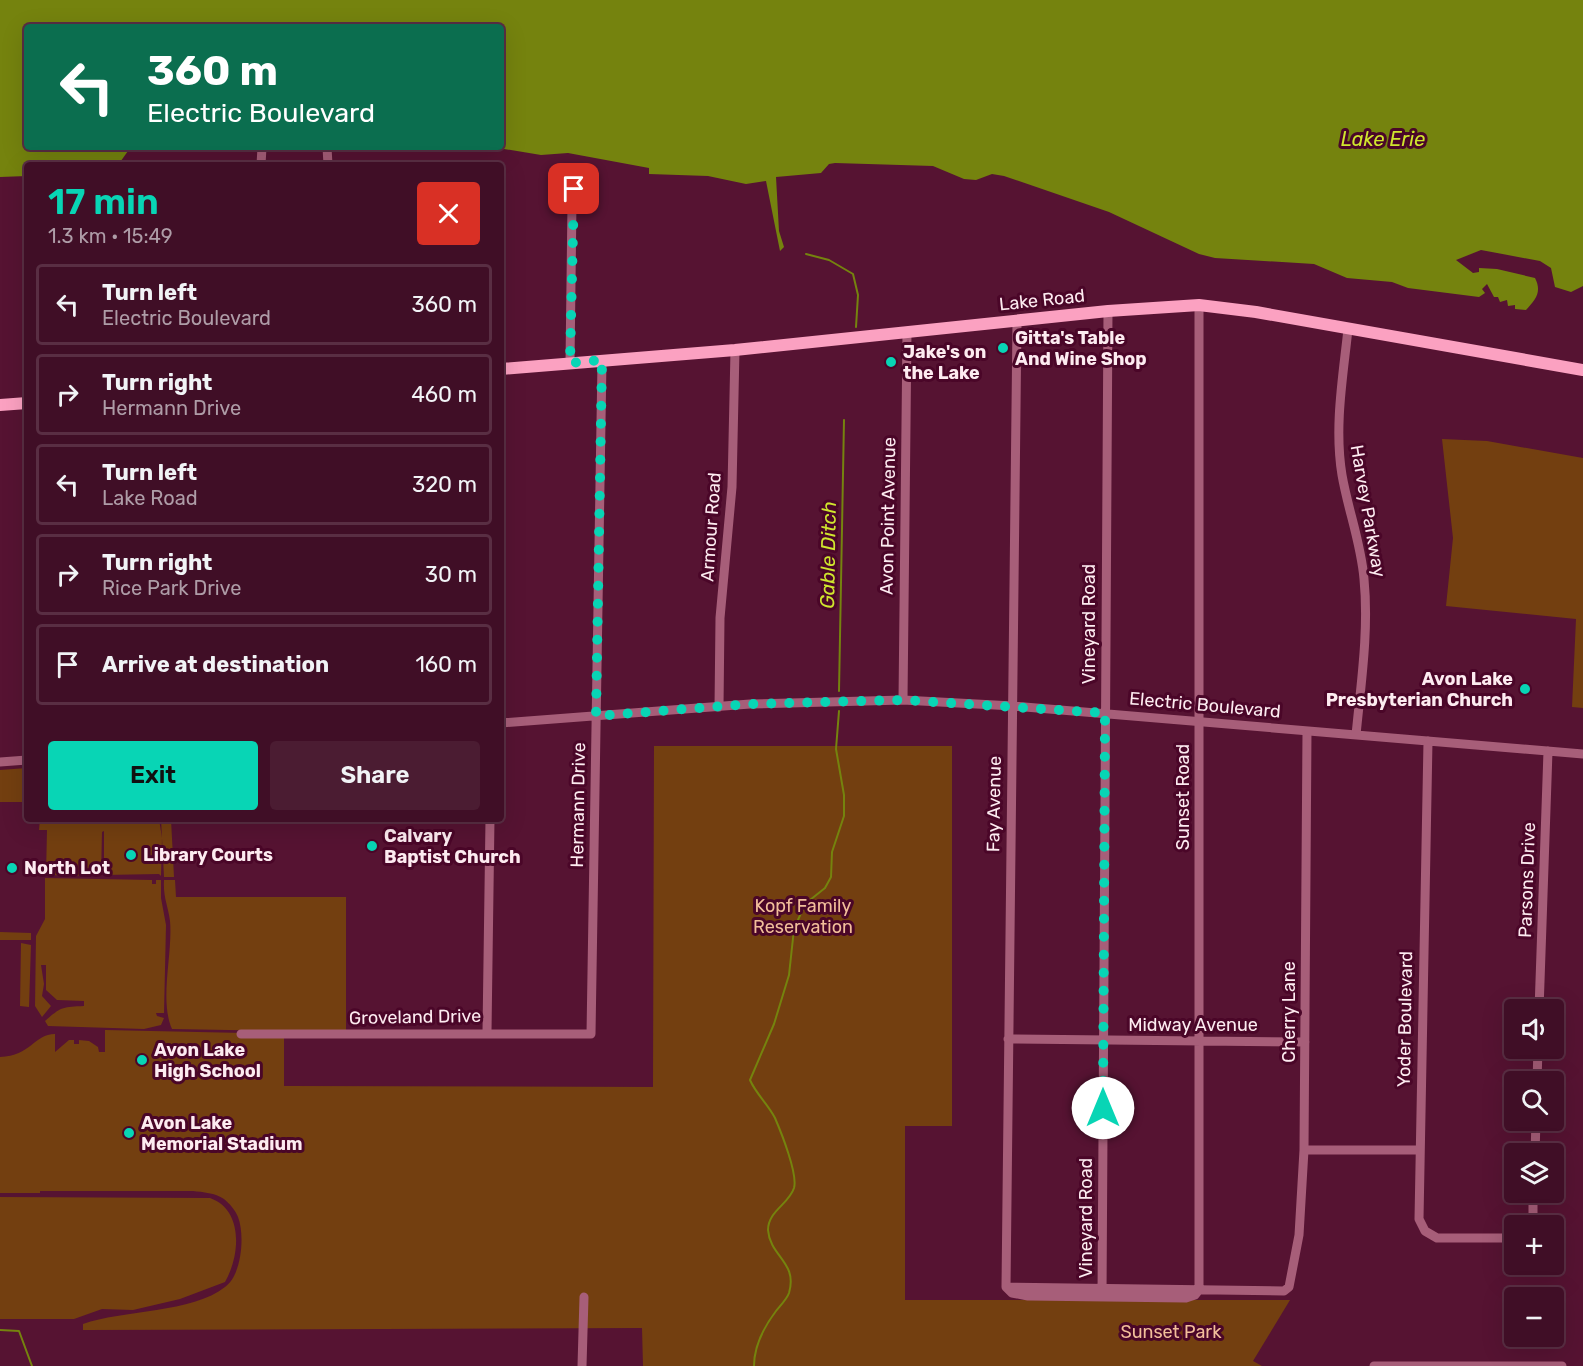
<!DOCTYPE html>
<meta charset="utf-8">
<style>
:root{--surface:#400e26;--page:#4b1c32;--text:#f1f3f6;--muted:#ae9ca7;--line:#592e43;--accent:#08d5b5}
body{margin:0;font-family:Rubik,sans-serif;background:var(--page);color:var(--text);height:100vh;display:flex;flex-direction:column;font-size:22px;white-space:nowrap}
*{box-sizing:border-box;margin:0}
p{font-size:20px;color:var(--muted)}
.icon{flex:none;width:33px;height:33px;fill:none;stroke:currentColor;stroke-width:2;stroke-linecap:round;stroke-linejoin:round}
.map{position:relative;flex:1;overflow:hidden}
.drawer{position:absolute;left:24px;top:162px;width:480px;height:660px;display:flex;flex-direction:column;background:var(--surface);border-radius:6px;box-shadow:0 6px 24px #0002,0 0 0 2px var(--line)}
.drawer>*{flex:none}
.top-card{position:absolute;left:24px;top:24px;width:480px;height:126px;border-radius:6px;box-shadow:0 6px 24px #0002,0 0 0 2px var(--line);background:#0b6e4f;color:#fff;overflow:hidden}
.fabs{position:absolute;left:1504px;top:999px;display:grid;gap:12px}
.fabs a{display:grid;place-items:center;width:60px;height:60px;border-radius:6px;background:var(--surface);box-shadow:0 6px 24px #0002,0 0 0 2px var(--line);font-size:30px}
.pin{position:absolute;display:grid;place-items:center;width:51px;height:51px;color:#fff;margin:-26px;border-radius:12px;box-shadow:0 3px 9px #0006}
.me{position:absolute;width:66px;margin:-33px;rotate:0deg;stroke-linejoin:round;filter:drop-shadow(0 0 4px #0008)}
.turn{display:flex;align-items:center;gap:21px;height:126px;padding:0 24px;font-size:27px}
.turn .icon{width:78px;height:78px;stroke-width:2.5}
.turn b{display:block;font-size:42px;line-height:51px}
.round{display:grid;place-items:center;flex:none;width:63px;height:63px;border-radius:6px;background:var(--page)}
.headline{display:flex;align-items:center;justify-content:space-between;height:102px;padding:0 24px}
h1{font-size:36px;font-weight:600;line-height:45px;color:var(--accent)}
.button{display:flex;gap:12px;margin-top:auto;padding:12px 24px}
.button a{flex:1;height:69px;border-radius:6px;background:var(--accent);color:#111;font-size:24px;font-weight:600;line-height:69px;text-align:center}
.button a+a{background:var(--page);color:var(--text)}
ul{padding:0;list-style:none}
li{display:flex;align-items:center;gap:18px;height:81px;margin:0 12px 9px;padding:0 12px;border:3px solid var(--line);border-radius:6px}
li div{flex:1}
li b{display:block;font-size:22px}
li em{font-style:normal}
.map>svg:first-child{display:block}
.green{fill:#733f10}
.water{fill:#75830e}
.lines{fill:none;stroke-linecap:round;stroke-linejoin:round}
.stream{stroke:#75830e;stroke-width:2}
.minor{stroke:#a75e79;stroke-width:9}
.major{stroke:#fba1c1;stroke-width:12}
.route{stroke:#08d5b5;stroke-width:10;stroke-dasharray:0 18}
.poi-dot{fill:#08d5b5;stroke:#4a0628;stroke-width:2}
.labels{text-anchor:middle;stroke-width:6;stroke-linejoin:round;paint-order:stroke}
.street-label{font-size:18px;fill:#fdebf0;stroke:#4a0628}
.poi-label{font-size:18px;font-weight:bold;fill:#fdebf0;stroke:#4a0628;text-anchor:start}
.park-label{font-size:18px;fill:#f2bf9a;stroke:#4a0628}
.water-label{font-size:20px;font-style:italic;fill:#d0e62e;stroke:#4a0628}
</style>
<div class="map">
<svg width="1583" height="1366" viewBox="0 0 1583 1366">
<rect width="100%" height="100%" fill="#561332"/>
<path class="green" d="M1442,439l45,2 96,17v250l-11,-1 4,-88 -130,-13 7,-68z
M654,746h298v380h-47v174h385l-37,61 9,5h-619l-1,-38 -559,2v-6c39,-14 110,-11 142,-37 17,-12 20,-52 13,-70 -2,-6 -9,-14 -14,-18 -9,-6 -21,-7 -31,-8h-153v2h-40v-136c31,-1 34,-23 55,-23v18l14,-12h5v4h5v-4l10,1 9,6 1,5h6v-22l179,4v52l369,1z
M27,768v34h-27v-32z
M40,819h119l3,19 -1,38 -2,-2 -55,1v-44l-2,1 -1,44 -55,-1 1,-45h-8z
M161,819h10l3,58h-10z
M45,878l107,2v4h4v-4h5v18l5,27 -2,88h-8l1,3 7,2 -3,7 -17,4 -96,-3 -3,-5c16,-14 17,-14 39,-15v-5l-27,-1 -11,-10v-25h-5l3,19 -2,12 9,10 -9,11 -7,-11 1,-70 9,-17z
M164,880h11l1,17h170v135l-174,-3c-13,-29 1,-76 -2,-108 -2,-16 -7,-23 -6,-41z
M0,932l31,1v7h-31z
M21,943l10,2 -2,62 -9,-1z
M0,1197l210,1c34,12 30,58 15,84l-45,17 -47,11 -31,-1 -28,10h-74z"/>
<path class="water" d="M0,0h1583v286l-12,6 -16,-5 -4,-19 -11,-7 -59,-11 -25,10 17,13 6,-1v-4l18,1 38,9c7,14 1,21 -9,32l-11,-1v-4l-7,1 -1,-6 -7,2 -2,-5h-4l-7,-13 -5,5 3,4 -6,4 -71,-9 -16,-6 -45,-4 -33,-14 -99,-6 -16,-4 -90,-42 -105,-36 -12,-2 -16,6 -12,-1 -31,-13 -98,-3 -6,1 -8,9 -45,4 3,54 5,16 -4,4 -14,-70 -20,3 -38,-8 -59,-2v-6l-81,-15 -27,2 -49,-8h9v-120h-474v120h139l-17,5 -8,-5 -13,4 -10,14h-91v11l-27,1z"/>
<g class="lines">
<path class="stream" d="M806,254l23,6 24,14 5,21 -2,32
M839,691l5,-271
M0,1330l19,1 13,35
M754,1366c0,-20 10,-39 22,-55 4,-5 11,-12 13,-18 9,-31 -19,-36 -21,-63 0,-19 21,-26 26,-42 4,-14 -13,-56 -19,-70 -7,-14 -19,-24 -25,-38l24,-56 15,-49 5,-46 11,-25 20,-16 6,-11 1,-25 12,-36v-21l-8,-46 3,-38"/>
<path class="minor" d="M327,147l1,18
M261,165l1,-18
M1348,329c-5,48 -14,98 -6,146 6,35 19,68 22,104 5,51 -3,104 -8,156
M570,363l2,-161 5,-27
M903,700l4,-368
M719,707l1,-89 12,-131 3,-137
M501,723l249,-19 153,-4 110,6 570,48
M1428,741l-9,478 6,12 12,7h78
M0,762l27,-2
M1539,1010l9,-259
M487,1032l3,-213
M241,1034h350l11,-673
M1008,1039l297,3
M1537,1082l1,-34
M1304,1150h115
M1535,1154l1,-34
M1529,1226l4,-11v-23
M1006,1287l11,-966
M1006,1287l278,4 5,-4 10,-52 5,-85 3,-419
M1006,1287l6,6 16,3 158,2 9,-3 4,-5
M1199,1290v-985
M1102,1297l6,-986
M582,1366l2,-69
M1374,1366h188"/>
<path class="major" d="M501,369l234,-19 373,-39 91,-6 57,7 327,58
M0,405l27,-2"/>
</g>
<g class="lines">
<path class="route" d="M574,189l-4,174 32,-3 -6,356 154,-12 153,-4 202,13 -2,395"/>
</g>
<g class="poi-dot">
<circle cx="1003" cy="348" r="6"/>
<circle cx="891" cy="362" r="6"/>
<circle cx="1525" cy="689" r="6"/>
<circle cx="372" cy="846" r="6"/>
<circle cx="131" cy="855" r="6"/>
<circle cx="12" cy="868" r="6"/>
<circle cx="142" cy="1060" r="6"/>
<circle cx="129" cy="1133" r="6"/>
</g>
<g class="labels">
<g class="street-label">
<text transform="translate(1042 300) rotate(-6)" y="6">Lake Road</text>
<text transform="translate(1368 511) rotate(80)" y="6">Harvey Parkway</text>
<text transform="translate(888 516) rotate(-89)" y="6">Avon Point Avenue</text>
<text transform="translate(711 527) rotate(-86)" y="6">Armour Road</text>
<text transform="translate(1089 624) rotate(-90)" y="6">Vineyard Road</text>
<text transform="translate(1205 705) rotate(5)" y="6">Electric Boulevard</text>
<text transform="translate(1183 797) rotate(-90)" y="6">Sunset Road</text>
<text transform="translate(994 804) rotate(-89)" y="6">Fay Avenue</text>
<text transform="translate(578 805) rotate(-89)" y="6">Hermann Drive</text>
<text transform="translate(1527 880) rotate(-88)" y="6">Parsons Drive</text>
<text transform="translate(1289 1012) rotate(-90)" y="6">Cherry Lane</text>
<text transform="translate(415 1017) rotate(-1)" y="6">Groveland Drive</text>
<text transform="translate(1405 1019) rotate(-89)" y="6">Yoder Boulevard</text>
<text x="1193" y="1031">Midway Avenue</text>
<text transform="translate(1086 1218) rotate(-90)" y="6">Vineyard Road</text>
</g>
<g class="poi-label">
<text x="1015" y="344">Gitta's Table<tspan x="1015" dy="21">And Wine Shop</tspan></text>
<text x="903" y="358">Jake's on<tspan x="903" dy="21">the Lake</tspan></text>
<text x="1513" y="685" text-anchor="end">Avon Lake<tspan x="1513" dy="21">Presbyterian Church</tspan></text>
<text x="384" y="842">Calvary<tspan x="384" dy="21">Baptist Church</tspan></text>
<text x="143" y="861">Library Courts</text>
<text x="24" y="874">North Lot</text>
<text x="154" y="1056">Avon Lake<tspan x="154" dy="21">High School</tspan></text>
<text x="141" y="1129">Avon Lake<tspan x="141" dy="21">Memorial Stadium</tspan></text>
</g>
<g class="park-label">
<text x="803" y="912">Kopf Family<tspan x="803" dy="21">Reservation</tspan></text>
<text x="1171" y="1338">Sunset Park</text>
</g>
<g class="water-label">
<text x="1383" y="146">Lake Erie</text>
<text transform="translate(828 555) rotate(-89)" y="7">Gable Ditch</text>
</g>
</g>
</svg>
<div class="fabs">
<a><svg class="icon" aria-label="sound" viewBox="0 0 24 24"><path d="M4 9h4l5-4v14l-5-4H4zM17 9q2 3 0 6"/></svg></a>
<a><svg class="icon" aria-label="search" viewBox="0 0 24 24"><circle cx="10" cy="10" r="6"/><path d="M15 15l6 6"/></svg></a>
<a><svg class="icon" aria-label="layers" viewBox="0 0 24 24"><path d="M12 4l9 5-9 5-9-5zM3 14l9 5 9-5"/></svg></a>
<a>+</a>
<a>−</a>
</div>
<div class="pin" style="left:574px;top:189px;background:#d93025"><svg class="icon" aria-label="arrive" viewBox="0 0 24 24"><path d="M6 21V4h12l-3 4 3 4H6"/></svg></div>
<svg class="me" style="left:1103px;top:1108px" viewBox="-20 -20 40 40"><circle r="19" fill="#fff"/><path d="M0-13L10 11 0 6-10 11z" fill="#08d5b5"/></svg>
<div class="top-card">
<div class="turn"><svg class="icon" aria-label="left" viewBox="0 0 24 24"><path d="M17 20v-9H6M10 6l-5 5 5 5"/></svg><div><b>360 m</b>Electric Boulevard</div></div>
</div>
<section class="drawer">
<div class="headline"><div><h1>17 min</h1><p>1.3 km · 15:49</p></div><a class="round" style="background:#d93025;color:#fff"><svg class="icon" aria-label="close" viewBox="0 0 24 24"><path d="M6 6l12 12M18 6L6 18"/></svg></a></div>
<ul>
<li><svg class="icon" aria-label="left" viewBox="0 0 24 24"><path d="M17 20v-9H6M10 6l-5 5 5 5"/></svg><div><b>Turn left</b><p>Electric Boulevard</p></div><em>360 m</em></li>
<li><svg class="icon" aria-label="right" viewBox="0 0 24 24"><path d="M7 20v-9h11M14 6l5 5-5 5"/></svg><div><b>Turn right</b><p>Hermann Drive</p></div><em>460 m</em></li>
<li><svg class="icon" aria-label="left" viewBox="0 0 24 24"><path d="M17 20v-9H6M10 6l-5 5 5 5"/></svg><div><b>Turn left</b><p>Lake Road</p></div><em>320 m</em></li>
<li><svg class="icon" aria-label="right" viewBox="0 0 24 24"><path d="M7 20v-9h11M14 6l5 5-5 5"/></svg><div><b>Turn right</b><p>Rice Park Drive</p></div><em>30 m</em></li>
<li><svg class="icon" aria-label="arrive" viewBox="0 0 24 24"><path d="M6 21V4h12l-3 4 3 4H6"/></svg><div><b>Arrive at destination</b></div><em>160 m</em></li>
</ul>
<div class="button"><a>Exit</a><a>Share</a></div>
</section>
</div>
